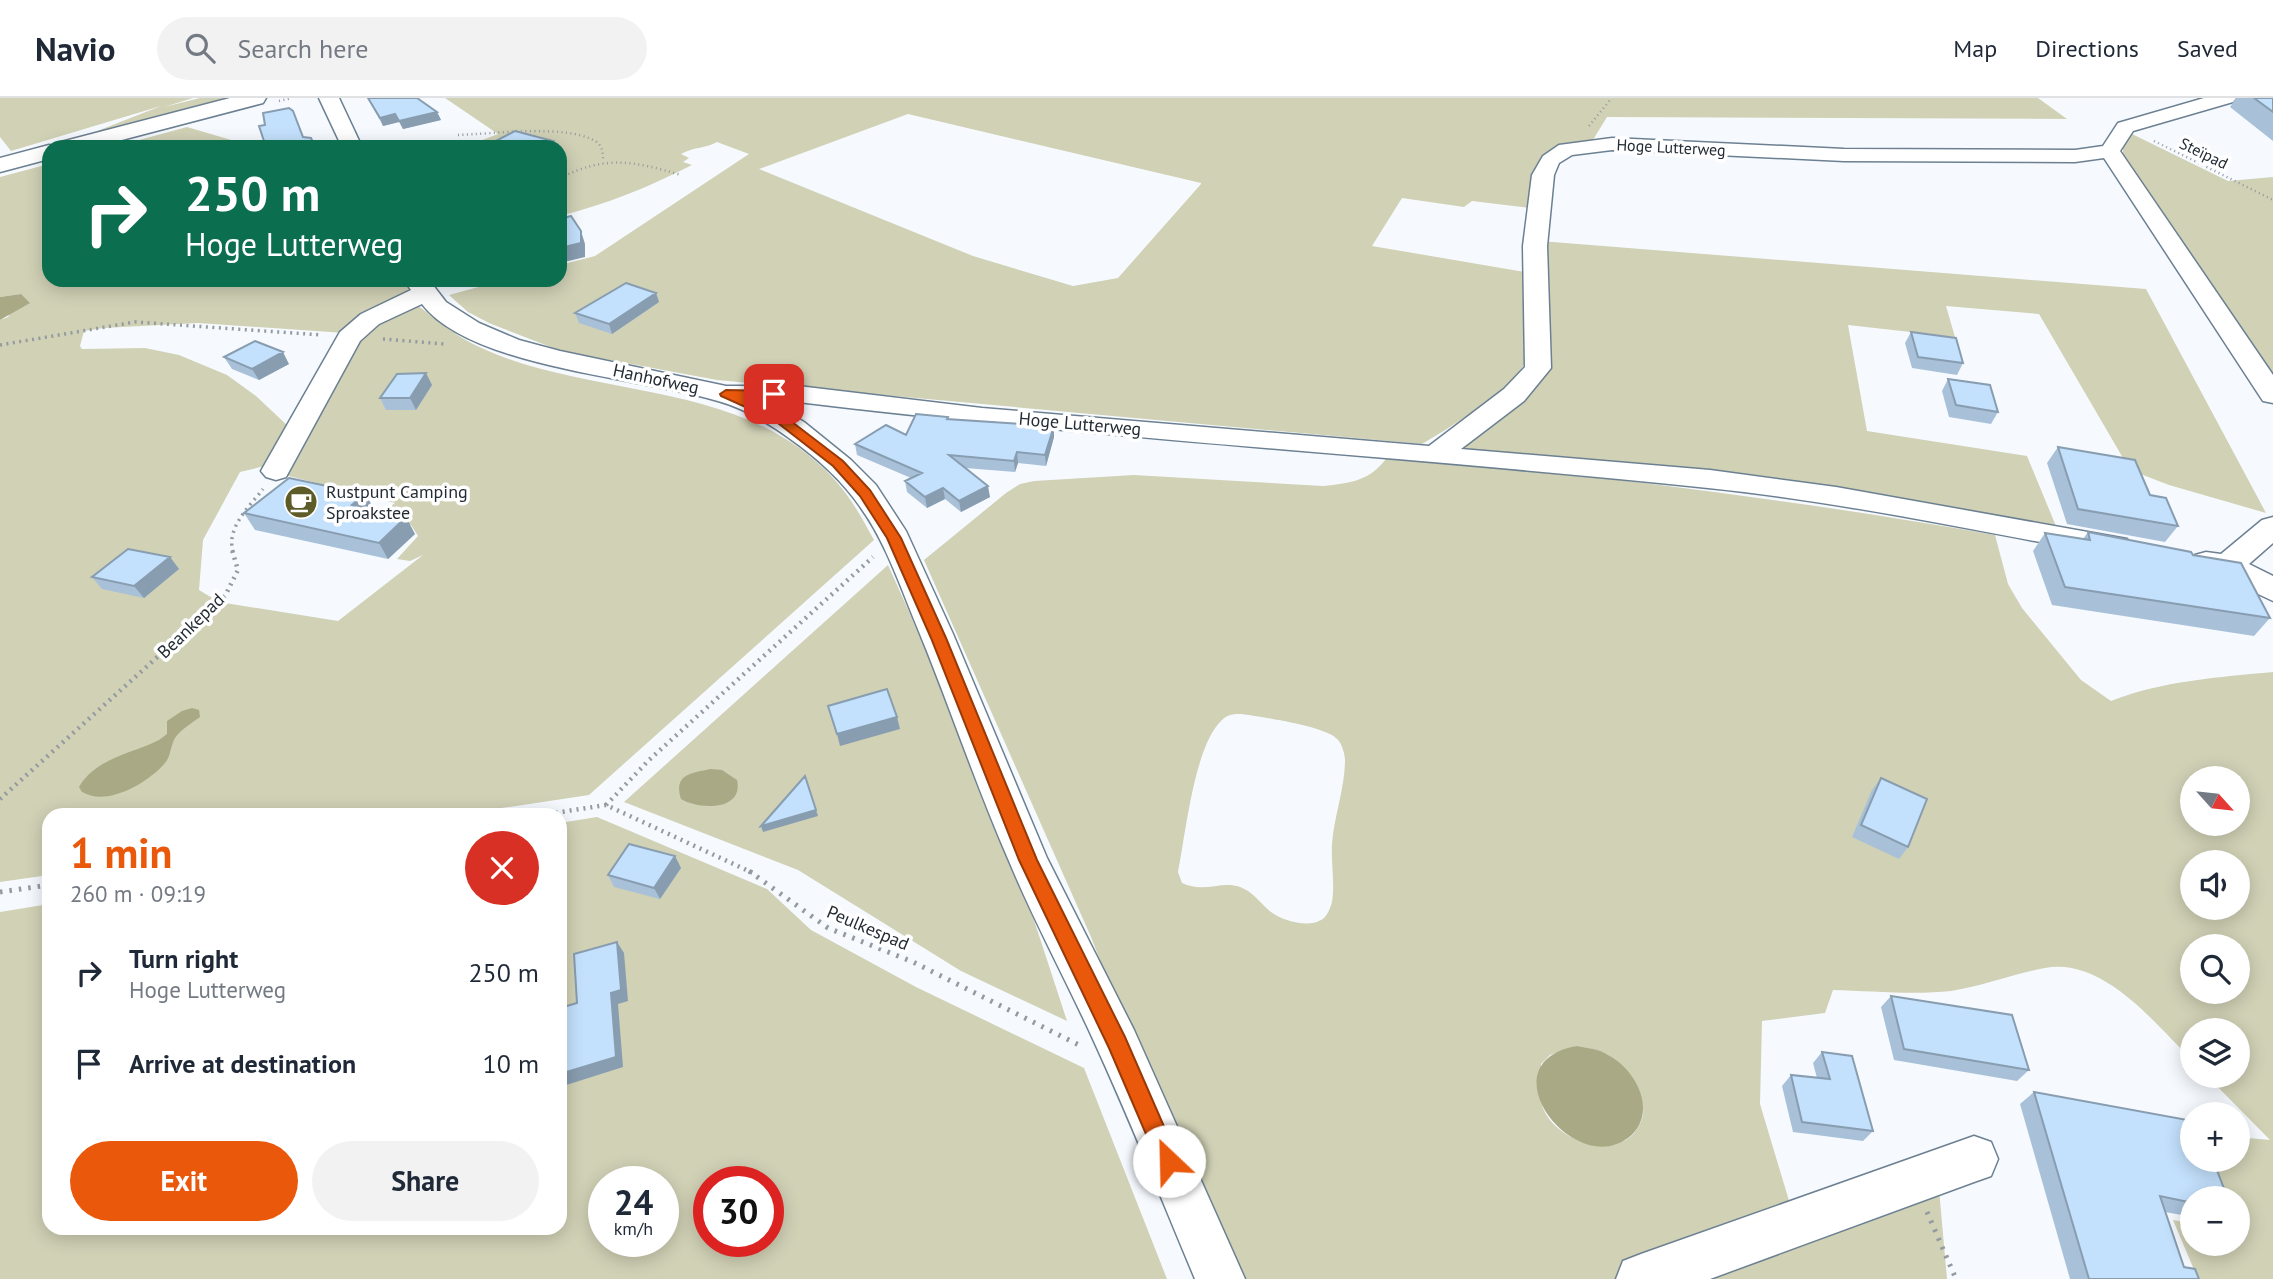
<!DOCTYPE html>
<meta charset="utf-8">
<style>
:root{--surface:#fff;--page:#f2f2f3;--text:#1f2937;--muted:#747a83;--line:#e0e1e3;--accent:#ea580c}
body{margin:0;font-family:"PT Sans",sans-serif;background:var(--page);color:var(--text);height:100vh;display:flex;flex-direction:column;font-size:26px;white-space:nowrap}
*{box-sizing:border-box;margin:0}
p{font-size:23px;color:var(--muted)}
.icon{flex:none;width:38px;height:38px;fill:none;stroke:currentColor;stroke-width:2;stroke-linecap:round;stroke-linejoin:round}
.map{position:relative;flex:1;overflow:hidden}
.drawer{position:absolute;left:42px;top:710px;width:525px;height:427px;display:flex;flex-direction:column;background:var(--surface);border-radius:21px;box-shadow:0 4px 18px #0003}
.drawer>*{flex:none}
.banner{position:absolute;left:42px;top:42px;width:525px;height:147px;border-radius:21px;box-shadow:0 4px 18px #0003;background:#0b6e4f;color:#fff;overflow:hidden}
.needle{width:46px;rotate:117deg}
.fabs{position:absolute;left:2180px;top:668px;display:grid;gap:14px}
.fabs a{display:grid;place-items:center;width:70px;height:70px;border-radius:50%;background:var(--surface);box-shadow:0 4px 18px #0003;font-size:35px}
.speed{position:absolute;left:588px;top:1068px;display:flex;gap:14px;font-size:35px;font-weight:700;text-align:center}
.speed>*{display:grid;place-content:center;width:91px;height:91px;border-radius:50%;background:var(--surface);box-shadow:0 4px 18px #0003;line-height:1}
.speed small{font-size:18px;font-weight:400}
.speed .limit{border:10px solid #d22;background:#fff;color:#111}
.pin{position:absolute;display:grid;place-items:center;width:60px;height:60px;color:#fff;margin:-30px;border-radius:14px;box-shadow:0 4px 10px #0006}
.me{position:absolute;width:77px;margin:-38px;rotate:336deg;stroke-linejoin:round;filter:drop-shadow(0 0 5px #0008)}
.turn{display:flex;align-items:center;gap:24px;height:147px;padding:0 28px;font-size:32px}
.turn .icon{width:91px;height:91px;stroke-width:2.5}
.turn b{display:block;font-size:49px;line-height:60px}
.round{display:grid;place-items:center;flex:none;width:74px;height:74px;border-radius:37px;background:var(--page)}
.headline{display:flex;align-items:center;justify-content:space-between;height:119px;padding:0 28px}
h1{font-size:42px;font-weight:700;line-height:52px;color:var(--accent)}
.primary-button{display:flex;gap:14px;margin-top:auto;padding:14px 28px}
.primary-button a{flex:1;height:80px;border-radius:42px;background:var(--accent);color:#fff;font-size:28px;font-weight:700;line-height:80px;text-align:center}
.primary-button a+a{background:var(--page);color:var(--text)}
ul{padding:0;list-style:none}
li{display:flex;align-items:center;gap:21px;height:91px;padding:0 28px}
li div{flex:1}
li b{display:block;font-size:26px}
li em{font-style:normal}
header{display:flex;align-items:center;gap:42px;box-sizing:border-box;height:98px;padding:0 35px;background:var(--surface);border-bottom:2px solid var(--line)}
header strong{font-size:33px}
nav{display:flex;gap:38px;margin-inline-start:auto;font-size:24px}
.search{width:490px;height:63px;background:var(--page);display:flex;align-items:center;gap:18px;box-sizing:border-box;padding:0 24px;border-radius:38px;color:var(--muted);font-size:26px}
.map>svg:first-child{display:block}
.green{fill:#d0d1b5;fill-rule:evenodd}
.water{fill:#a9a986}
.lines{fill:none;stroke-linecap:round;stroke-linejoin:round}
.minor-casing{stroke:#6c8092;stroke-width:3}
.major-casing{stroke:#6c8092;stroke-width:3}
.path-far3{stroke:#939aa0;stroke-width:2.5;stroke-dasharray:1 3.5;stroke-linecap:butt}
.path-far2{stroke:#939aa0;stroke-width:3.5;stroke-dasharray:2 4.5;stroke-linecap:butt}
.path-far1{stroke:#939aa0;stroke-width:4.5;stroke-dasharray:2 5;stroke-linecap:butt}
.path{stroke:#939aa0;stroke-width:5;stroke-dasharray:2.5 7;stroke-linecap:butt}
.minor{fill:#fff;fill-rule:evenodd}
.major{fill:#fff;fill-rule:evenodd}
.wall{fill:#a8c1d9}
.shaded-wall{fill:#889db0}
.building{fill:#c3e0fc;stroke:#889db0;stroke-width:2}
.route{fill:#ea580c;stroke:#983908;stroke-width:2}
.labels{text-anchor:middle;stroke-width:7;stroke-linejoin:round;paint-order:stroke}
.far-street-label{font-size:16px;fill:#232c34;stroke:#fff}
.street-label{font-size:18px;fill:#232c34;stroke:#fff}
.poi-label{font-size:18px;fill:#232c34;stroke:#fff;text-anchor:start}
</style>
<header>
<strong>Navio</strong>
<div class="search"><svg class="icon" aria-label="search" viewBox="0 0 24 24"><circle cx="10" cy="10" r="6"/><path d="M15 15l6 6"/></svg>Search here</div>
<nav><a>Map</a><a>Directions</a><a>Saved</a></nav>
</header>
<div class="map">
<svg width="2273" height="1181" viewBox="0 0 2273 1181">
<rect width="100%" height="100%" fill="#f6faff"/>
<path class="green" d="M0,0h193l-29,9 36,-9h33l-146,37 74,-29 -150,45 -11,-14z
M445,0h1593l29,21 -460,-2 -16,26 -29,4 -31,61 -59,-7 -8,6 -62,-9 -30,48 159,27c-1,26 2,68 -7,91 -10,24 -79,67 -102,80l-705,-64 -156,-29 -72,-28 -21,-11 -19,-17 55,-15h56v-15l35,-9 154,-102 -32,-12c-13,7 -21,4 -36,12l8,4 -6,4 9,3c-43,22 -85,39 -132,51v-69h-82l-6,-3 26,-10zM908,16l293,69v1l-83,94 -45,8 -100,-30 -214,-87z
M187,29l68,20h-142z
M2130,35l98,48 45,-4v201l-150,-220v-18z
M49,66v116h355l7,13 -66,40 -147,-10 -94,5 -20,3 -4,15 2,3 63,-1 34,7 48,20 29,21 33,31 -20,38 -29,7 -37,68 -4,50 20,12 119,19 85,-66 -13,6 -13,-2 21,-23 -7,-11 -33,-9 17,-13 -110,-28 79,-143 52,-28c19,15 36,29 57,40 115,57 266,32 360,134 17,18 29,40 41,62l-285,255 -140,21h-400v59l-49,7v-562l8,-3 13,-23 -21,3v-120z
M1540,143l606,48 120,224 -97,-28 -39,-15 -91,-156 -93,-8 9,31 -107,-12 19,106 160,25 31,75 -371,-58 -234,-26 82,-67z
M1388,358c203,19 405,43 607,79l13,49 14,24 59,72 30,21c50,-20 109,-24 162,-29v607h-75l-25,-59 20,3v21h45v-45h-26l-16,-39h42v-23l32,3 -63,-64h31v-45h-45v30c-37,-36 -89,-104 -148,-93 -32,6 -62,18 -94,23 -35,4 -82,0 -118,-1l-8,23 -63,8 -2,83 30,100 149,-15 8,90h-710l-73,-153 -73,-189 -167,-377 82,-67 14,-9 14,-3 100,-6 189,11c28,-3 48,-5 65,-30zM1242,616c18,3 86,12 96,26 4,4 7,15 7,20 0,28 -11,56 -13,84 -1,19 3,40 0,58 -2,7 -5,15 -11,18 -13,8 -38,1 -50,-8 -8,-6 -14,-15 -23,-21 -22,-15 -41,4 -66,-8l-4,-11c8,-39 16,-126 44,-152 6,-6 12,-6 20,-6zM2193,681h45v45h-45zM2193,765h45v45h-45zM2193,849h45v45h-45zM1577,948c30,5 41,11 55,38 3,7 11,17 11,24 1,8 -2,15 -6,21 -22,34 -82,11 -94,-21 -5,-12 -1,-31 -2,-44l9,-9z
M888,467l76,169 45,110 58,177 -106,-50 -163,-101 -174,-68z
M597,719l170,72 44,41 105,57 168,81 83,211h-1167v-367l49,-8v324h511v-405zM604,1083h59v60h-59zM709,1083h59v60h-59z"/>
<path class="water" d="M21,196l9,9 -30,17v-23z
M192,610l7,2 1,7c-8,6 -19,12 -25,21 -5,9 -4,18 -10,25 -17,20 -58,44 -83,29l-3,-5c17,-29 52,-33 80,-47l8,-6v-13l15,-10z
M711,671l11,1 15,10c7,31 -38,30 -56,19 -8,-25 11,-26 30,-30z
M1577,948c11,2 22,3 31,9 29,15 51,59 20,83 -55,41 -144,-76 -51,-92z"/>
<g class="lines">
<defs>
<path id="minor" d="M319,0h20l23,49h-20z
M2204,0h32l-3,4 -100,29 -13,20 153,224v28l-10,-2 -4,-6 -155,-237 -29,4 -231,-1 -232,-11 -40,5 -13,8 -5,12 -7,71 4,122 -27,33 -63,48 249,21 126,17 291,52 5,7 -5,7 -11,3c-135,-24 -271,-54 -408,-68 -303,-32 -607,-49 -910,-86h-28l34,20 47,38 25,25 30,46 47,103 94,224 87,172 111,249h-50c-34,-81 -66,-162 -103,-242 -27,-59 -58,-116 -83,-176 -35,-80 -62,-163 -96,-244 -15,-37 -29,-77 -52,-109 -19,-28 -45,-51 -72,-70 -22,-16 -46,-30 -71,-37 -77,-24 -247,-33 -296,-97l-43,20 -19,17 -74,136 -10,3 -10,-3 -5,-6 79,-139 21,-18 50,-24 -7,-10h25l17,22 33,21 40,17 41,11 166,35h72l184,22 447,38 75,-57 21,-22 -2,-121 9,-71 11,-19 16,-11 53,-7 232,11 231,1 28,-4 15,-23z
M2273,419v26l-24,21 24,12v25l-55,-26 -23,-6 -5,-7 5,-7 11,-3 15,2 41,-34z
M1974,1038l17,6 7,17 -7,17 -17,6 -264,97h-94l7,-18 18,-7z"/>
<path id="major" d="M230,0h36l-3,5 -168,44h-37l3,-5z
M49,47l8,2h-8v12l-49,13v-14z"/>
</defs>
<use href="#minor" class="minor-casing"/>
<use href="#major" class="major-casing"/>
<path class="path-far3" d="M279,3l13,-3
M1589,28l21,-26
M458,37c34,-1 109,-11 137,6 7,4 8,11 8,19
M2154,43l119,59
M560,80c46,-23 73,-17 121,-3
M560,90l5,9 -5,18"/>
<path class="path-far2" d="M383,241l61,5
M0,247l135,-23 187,13
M233,454c-7,-24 16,-45 30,-63"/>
<path class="path-far1" d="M0,701l225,-203 13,-26 -6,-20
M606,707l43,-45 224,-203
M535,718l71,-11 147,68"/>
<path class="path" d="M749,773l79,57 85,34 166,83
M0,794l49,-7
M1927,1114l29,67"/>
<use href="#minor" class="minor"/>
<use href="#major" class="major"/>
</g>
<path class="wall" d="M368,0l69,14 4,8 -38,9 -4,-7 -16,4z
M2236,0h37v43l-43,-34z
M656,195l3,9 -47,32 -33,-11 -4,-10z
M1911,234l52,31 -6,12 -45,-7 -7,-25z
M224,259l65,7 -30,16 -27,-11z
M426,275l6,12 -16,25h-30l-6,-12z
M1948,281l50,33 -7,12 -42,-7 -7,-26z
M948,321l106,7v11l-8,29 -28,-3 -3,9 -50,-4 25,29 -29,15 -16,-13 -18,9 -20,-16 -2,-11 6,-3 -54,-23 -2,-11 51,-9z
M2058,349l92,48 28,31 -13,16 -98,-18 -20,-61z
M375,412l40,24 -27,25 -133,-29 -11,-17z
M2088,434l105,23 77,63 -16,18 -202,-31 -19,-54 12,-18 38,6z
M170,459l9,12 -35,29 -42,-9 -10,-12z
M1881,680l27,69 -9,12 -47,-22 20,-47z
M675,758l6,12 -21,31 -46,-12 -6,-12z
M1891,898l138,74 -12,11 -123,-21 -13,-53z
M1822,954l51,79 -10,10 -70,-9 -11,-46 9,-11 26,3 -4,-15z
M2034,994l159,107v18l-28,-5 19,55 15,12h-129l-50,-175z"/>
<path class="shaded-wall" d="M437,14l4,8 -38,9 -4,-8z
M395,16l4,8 -16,4 -3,-8z
M553,43l2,6h-14z
M581,133l4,13v13l-25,6v-15z
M470,182h25l-22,6z
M656,195l3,9 -47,32 -3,-10z
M283,254l6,12 -30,16 -7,-11z
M426,275l6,12 -16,25 -6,-12z
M1054,328v11l-8,29 -1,-11z
M1017,354l1,11 -3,9 -1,-11z
M988,388l2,11 -29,15 -2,-11z
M943,390l2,11 -18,9 -2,-11z
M365,396l10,16 -23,-5z
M406,419l9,17 -27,25 -9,-16z
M170,459l9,12 -35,29 -10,-12z
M897,619l3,12 -60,17 -3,-12z
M816,712l2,6 -55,16 -2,-6z
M675,758l6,12 -21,31 -6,-11z
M617,844l7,11 4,48 -10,3 5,63 -63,20v-13z"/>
<path class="building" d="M368,0h49l20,14 -38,9 -4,-7 -15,4z
M2254,0h19v14z
M289,10l4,3 10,26 8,1 4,9h-49l-7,-21 6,-1 -2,-12z
M515,33l38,10 -12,6h-57z
M571,118l10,15v12l-21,5v-29z
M626,185l30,10 -47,31 -34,-11z
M1911,234l45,6 7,25 -45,-6z
M255,243l28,11 -31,17 -28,-12z
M426,275l-16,25h-30l17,-24z
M1948,281l42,6 8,27 -42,-7z
M916,316l32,3 -1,2 107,7 -9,29 -28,-3 -3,9 -65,-6 39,31 -29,15 -16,-13 -18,9 -20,-16 17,-8 -67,-29 31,-19 20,10z
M2058,349l77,13 15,35 16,3 12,28 -100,-17z
M289,380l76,16 -13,11 54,12 -27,26 -135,-30z
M2088,434l103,20 2,3 48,8 29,55 -205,-31 -20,-54 45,7z
M128,451l42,8 -36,29 -42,-9z
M887,591l10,28 -60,17 -9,-28z
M805,678l11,34 -55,16z
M1881,680l46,21 -19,48 -47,-22z
M629,746l46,12 -21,32 -46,-13z
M617,844l4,48 -10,3 5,64 -56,17v-66l17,-5 -3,-49z
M1891,898l121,19 17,55 -125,-21z
M1822,954l30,4 21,75 -71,-9 -11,-47 39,4z
M2034,994l159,29v39h20l15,39h-35v4l-33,-7 24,71 11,2 4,10h-110z"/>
<path class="route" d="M726,292l52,1v6l-4,1h-29l38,17 60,46 27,29 31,48 45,100 91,222 88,177 51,117 4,7 -4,8 -7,3 -8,-3 -52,-121 -90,-188 -88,-222 -44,-100 -27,-42 -27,-30 -59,-46 -53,-24 -1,-2z"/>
<defs>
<symbol id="cafe-disc" viewBox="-11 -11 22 22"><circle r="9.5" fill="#5d5c29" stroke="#fff"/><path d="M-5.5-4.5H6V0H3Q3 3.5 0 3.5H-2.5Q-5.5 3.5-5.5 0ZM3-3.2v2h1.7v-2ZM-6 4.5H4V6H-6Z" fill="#fff"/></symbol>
</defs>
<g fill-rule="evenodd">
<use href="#cafe-disc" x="282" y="385" width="38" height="38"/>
</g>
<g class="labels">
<g class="far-street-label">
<text transform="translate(1671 49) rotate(3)" y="6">Hoge Lutterweg</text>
<text transform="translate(2204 55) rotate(26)" y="6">Steïpad</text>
</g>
<g class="street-label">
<text transform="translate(656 281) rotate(12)" y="6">Hanhofweg</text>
<text transform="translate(1080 326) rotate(5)" y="6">Hoge Lutterweg</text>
<text transform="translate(191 528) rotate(-44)" y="6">Beankepad</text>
<text transform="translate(868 830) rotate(23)" y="6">Peulkespad</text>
</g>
<g class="poi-label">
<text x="326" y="400">Rustpunt Camping<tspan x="326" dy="21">Sproakstee</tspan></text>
</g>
</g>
</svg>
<div class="fabs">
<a><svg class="needle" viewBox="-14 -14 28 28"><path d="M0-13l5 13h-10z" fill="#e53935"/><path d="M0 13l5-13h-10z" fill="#747a83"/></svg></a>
<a><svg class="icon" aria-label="sound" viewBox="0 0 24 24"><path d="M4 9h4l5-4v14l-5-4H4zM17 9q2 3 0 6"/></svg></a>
<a><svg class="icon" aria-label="search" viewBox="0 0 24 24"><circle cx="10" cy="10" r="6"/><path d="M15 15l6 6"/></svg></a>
<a><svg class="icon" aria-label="layers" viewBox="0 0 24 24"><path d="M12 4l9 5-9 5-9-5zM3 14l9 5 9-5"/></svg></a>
<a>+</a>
<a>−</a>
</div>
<div class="speed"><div>24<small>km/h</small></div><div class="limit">30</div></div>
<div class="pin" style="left:774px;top:296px;background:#d93025"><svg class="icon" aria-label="arrive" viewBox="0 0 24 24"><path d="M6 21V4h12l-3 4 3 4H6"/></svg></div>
<svg class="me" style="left:1169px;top:1063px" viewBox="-20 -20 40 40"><circle r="19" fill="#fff"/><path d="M0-13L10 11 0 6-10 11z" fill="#ea580c"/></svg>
<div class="banner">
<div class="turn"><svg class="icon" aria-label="right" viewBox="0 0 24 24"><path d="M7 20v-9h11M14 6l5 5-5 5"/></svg><div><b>250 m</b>Hoge Lutterweg</div></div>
</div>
<section class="drawer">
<div class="headline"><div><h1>1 min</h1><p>260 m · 09:19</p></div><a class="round" style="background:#d93025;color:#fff"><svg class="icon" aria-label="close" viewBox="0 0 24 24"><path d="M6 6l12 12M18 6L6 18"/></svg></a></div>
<ul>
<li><svg class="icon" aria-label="right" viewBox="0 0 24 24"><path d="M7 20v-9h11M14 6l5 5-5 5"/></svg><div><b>Turn right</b><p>Hoge Lutterweg</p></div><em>250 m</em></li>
<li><svg class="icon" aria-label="arrive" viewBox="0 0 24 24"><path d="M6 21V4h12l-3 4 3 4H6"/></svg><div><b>Arrive at destination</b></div><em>10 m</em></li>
</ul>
<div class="primary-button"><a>Exit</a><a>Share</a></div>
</section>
</div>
